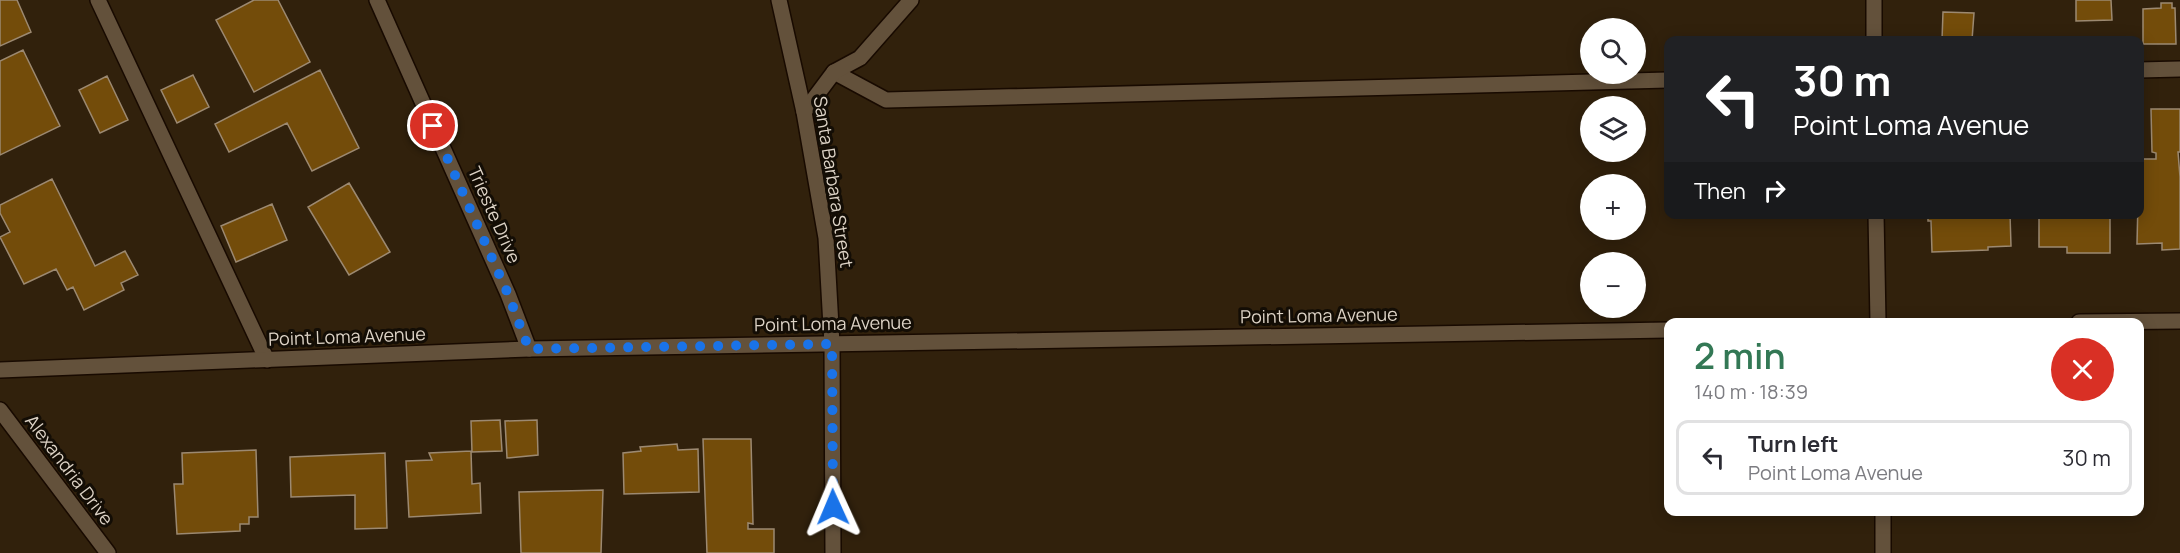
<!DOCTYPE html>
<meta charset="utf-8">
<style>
:root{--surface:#fff;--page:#f2f2f3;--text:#2b2b33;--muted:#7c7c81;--line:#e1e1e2;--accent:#337855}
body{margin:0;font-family:Manrope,sans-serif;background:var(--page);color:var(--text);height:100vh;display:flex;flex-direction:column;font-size:22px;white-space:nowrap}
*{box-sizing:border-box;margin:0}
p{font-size:20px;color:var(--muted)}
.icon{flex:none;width:33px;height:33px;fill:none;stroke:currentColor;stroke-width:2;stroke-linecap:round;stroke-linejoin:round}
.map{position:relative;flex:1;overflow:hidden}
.side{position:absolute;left:1664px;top:318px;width:480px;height:198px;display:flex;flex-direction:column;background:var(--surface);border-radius:12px;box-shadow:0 3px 15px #0003}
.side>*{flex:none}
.top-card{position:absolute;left:1664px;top:36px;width:480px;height:183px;border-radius:12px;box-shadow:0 3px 15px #0003;background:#202124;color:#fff;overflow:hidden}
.controls{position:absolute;left:1580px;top:18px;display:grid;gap:12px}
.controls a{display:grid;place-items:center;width:66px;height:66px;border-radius:50%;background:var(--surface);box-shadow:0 3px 15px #0003;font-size:30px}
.pin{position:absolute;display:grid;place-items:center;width:51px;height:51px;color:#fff;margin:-26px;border:3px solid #fff;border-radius:50%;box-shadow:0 2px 6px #0007}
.me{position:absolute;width:66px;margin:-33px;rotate:359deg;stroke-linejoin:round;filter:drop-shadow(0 0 4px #0008)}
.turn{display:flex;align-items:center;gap:21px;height:126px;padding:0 30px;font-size:27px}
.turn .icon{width:78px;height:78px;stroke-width:2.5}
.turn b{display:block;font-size:42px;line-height:51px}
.then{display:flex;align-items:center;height:57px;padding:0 30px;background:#0003;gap:12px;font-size:22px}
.round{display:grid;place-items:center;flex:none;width:63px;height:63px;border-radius:32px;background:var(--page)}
.overview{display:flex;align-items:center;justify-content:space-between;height:102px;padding:0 30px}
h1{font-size:36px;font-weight:600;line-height:45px;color:var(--accent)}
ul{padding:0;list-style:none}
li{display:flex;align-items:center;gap:18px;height:75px;margin:0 12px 9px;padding:0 18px;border:3px solid var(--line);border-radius:12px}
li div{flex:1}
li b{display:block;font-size:22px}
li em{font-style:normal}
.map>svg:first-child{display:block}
.building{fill:#734c0a;stroke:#9c8971;stroke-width:1.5}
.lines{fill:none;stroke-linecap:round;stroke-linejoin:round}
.service-casing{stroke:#180a00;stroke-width:18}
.minor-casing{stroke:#180a00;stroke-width:18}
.tertiary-casing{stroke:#180a00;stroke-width:18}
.secondary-casing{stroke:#180a00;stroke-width:18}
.service{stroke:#63513b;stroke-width:15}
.minor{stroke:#63513b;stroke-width:15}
.tertiary{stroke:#63513b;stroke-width:15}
.secondary{stroke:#63513b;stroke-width:15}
.route{stroke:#1a73e8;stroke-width:10;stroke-dasharray:0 18}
.labels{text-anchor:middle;stroke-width:6;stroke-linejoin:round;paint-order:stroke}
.street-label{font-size:18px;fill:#ddd3c6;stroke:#130d05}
</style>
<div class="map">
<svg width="2180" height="553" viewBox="0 0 2180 553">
<rect width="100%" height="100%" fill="#31210c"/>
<path class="building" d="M0,0h17l14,32 -31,14z
M254,0h24l32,62 -56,30 -38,-72z
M2076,0h35l1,20 -36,1z
M2161,3h11v5h3l1,36h-33v-35l18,-1z
M1943,12l31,1 -2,27h-30z
M23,50l37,76 -60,29v-94z
M320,70l39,78 -47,23 -25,-48 -58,29 -14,-28z
M193,75l16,32 -32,16 -16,-33z
M107,76l21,44 -28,13 -21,-43z
M2151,109h29v43h-2l2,25v72l-18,1v-7l-25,1 2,-85h17v-6l-4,-1z
M52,179l43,87 30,-15 13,24 -17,8 3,7 -40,20 -11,-23 -6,3 -11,-21 -32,15 -24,-47 10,-5 -10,-19v-8z
M349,183l41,69 -41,23 -41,-68z
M272,204l15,36 -51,22 -15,-36z
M1928,214h82l1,32 -23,1v3l-56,2 -1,-31h-3z
M2039,214l71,1v38h-43v-6h-28z
M500,420l2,31 -30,1 -1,-31z
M537,420l1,35 -31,3 -2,-37z
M703,439h48l2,85 -5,-1v6h26v24h-67z
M677,444l1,6 20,-1 1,43 -75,2 -1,-41 18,-2 -1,-4z
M256,450l2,67h-9v7h-9v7l-63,3 -3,-50h9l-1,-31z
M471,451l1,33 8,-1 1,30 -72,4 -3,-56 26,-1 -3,-7z
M385,453l2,75 -32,1v-34l-64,2 -1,-40z
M603,490l-2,63h-80l-2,-61z"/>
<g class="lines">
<defs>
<path id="service" d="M98,0l169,360
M2139,70l41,-1
M834,72l52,28 782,-20"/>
<path id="minor" d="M377,0l131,294 21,55
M1874,0v40
M804,112l30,-40 26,-14 51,-58
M1876,214l2,108
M0,410l108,143
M1883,512v41"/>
<path id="tertiary" d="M779,0l25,112 22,126 6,106 1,209"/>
<path id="secondary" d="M2079,322l101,-1
M0,370l529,-21 1139,-19"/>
</defs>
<use href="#service" class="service-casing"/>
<use href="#minor" class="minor-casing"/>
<use href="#tertiary" class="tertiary-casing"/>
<use href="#secondary" class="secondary-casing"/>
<use href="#service" class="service"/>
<use href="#minor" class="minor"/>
<use href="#tertiary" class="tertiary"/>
<use href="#secondary" class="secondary"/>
</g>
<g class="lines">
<path class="route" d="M433,126l75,168 21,55 303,-5 1,163"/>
</g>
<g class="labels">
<g class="street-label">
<text transform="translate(833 182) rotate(81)" y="6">Santa Barbara Street</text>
<text transform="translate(494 215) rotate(66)" y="6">Trieste Drive</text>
<text transform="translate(1319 316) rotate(-1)" y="6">Point Loma Avenue</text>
<text transform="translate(833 324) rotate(-1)" y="6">Point Loma Avenue</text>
<text transform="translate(347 337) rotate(-2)" y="6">Point Loma Avenue</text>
<text transform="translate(69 470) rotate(53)" y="6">Alexandria Drive</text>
</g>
</g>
</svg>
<div class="controls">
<a><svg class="icon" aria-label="search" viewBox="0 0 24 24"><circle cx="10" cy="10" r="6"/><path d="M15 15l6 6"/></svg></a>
<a><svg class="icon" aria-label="layers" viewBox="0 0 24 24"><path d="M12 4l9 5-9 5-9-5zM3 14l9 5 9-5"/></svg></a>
<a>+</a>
<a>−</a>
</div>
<div class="pin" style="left:433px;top:126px;background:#d93025"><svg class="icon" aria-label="arrive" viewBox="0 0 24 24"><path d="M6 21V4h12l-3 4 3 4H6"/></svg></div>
<svg class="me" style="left:833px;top:507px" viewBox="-20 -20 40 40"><path d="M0-17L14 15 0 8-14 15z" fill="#1a73e8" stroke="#fff" stroke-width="4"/></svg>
<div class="top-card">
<div class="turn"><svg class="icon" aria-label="left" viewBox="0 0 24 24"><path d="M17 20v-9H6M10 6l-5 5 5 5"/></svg><div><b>30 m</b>Point Loma Avenue</div></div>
<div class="then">Then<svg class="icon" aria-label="right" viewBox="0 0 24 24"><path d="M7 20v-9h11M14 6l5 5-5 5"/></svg></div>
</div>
<section class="side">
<div class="overview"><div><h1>2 min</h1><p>140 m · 18:39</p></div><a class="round" style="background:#d93025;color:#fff"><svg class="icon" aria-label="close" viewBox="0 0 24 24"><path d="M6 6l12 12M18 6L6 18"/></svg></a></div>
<ul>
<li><svg class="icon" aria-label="left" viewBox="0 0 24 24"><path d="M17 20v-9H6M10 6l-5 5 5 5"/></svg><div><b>Turn left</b><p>Point Loma Avenue</p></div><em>30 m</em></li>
</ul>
</section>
</div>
